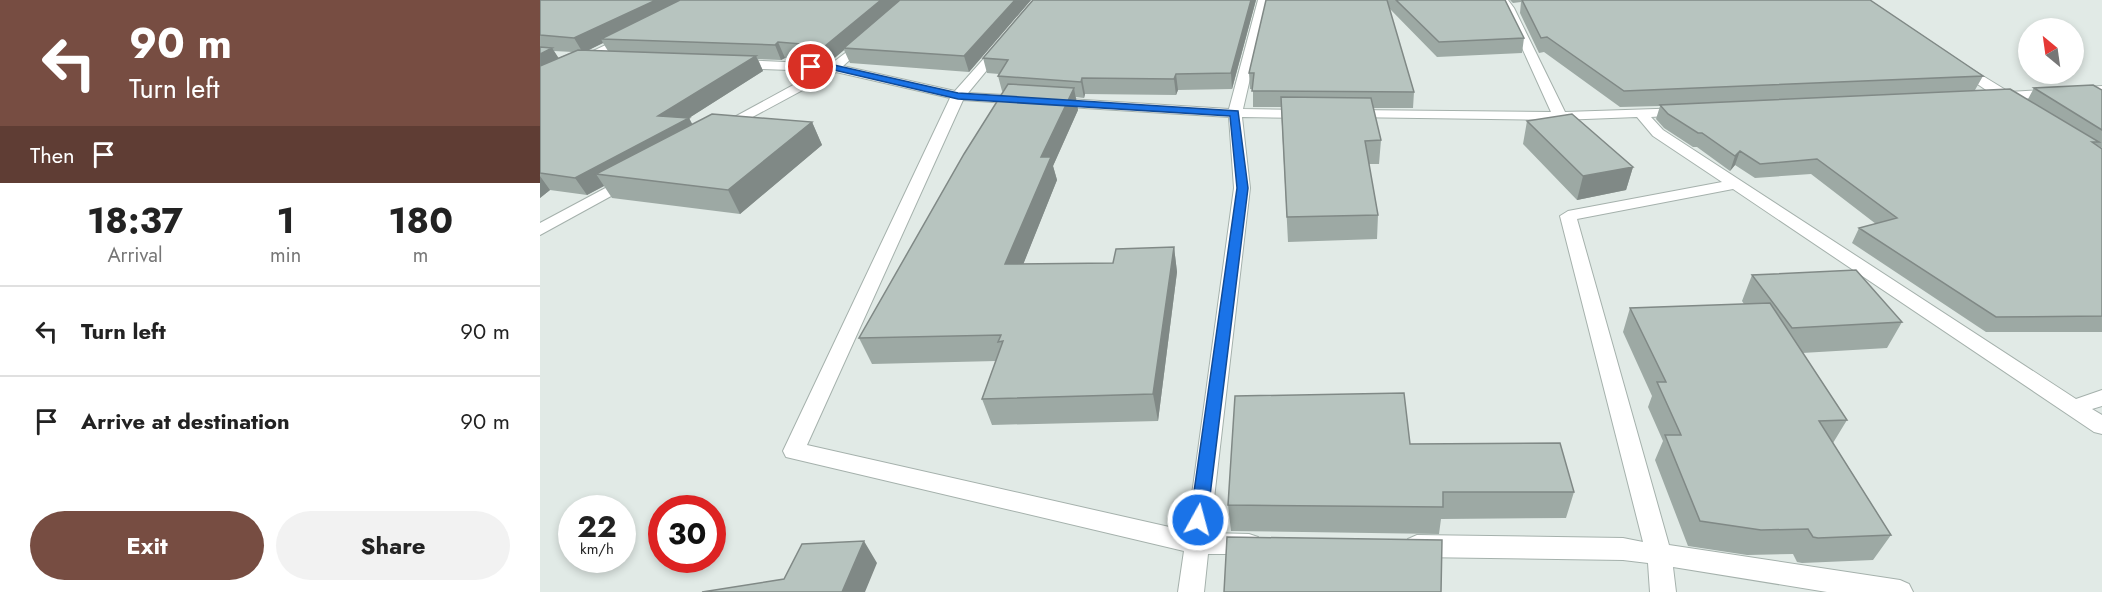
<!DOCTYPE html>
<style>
:root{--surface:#fff;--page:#f2f2f2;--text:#222;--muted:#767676;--line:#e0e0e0;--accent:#774d42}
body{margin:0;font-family:Jost,sans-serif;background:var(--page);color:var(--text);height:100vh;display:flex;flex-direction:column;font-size:22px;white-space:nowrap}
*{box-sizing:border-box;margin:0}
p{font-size:20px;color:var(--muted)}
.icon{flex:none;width:33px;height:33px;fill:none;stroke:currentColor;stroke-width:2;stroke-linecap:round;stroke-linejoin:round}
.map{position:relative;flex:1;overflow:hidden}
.drawer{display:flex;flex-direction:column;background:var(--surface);width:540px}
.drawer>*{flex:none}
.banner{background:#774d42;color:#fff;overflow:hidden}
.needle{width:39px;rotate:331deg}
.fabs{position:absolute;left:1478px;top:18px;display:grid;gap:12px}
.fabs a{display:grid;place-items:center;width:66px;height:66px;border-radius:50%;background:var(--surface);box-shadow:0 3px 9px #0003;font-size:30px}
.speed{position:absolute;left:18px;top:495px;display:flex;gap:12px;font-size:30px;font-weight:700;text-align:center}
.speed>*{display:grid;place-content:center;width:78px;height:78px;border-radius:50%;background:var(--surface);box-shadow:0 3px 9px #0003;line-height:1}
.speed small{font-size:15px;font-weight:400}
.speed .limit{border:9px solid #d22;background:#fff;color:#111}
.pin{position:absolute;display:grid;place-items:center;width:51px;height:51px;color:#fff;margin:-26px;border:3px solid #fff;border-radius:50%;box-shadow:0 2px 6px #0007}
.me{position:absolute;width:66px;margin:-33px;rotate:7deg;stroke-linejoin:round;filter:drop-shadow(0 0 4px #0008)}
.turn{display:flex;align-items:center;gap:21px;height:126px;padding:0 30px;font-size:27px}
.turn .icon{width:78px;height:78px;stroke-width:2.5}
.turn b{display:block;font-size:42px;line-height:51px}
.then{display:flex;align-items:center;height:57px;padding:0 30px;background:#0003;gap:12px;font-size:22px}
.eta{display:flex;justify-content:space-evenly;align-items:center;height:102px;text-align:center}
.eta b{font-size:36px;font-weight:700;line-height:42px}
.primary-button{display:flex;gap:12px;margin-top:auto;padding:12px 30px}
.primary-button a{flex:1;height:69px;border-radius:36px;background:var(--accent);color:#fff;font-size:24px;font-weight:700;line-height:69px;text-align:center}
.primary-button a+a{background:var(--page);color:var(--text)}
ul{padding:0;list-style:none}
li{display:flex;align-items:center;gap:18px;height:90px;padding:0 30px;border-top:2px solid var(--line)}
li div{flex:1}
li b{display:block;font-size:22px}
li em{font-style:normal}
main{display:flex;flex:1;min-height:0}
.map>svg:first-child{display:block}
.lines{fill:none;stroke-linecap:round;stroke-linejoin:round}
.street-casing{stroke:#a5b1ac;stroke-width:2}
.street{fill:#fff;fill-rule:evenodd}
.wall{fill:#9da9a4;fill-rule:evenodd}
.shaded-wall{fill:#808986}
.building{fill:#b7c4bf;stroke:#808986;stroke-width:1.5}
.route{fill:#1a73e8;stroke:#114b97;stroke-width:1.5}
</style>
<main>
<section class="drawer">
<div class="banner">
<div class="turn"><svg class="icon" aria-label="left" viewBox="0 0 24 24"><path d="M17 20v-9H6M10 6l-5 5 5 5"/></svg><div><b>90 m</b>Turn left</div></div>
<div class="then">Then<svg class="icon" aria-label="arrive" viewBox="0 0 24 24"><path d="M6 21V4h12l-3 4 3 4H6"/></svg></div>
</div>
<div class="eta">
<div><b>18:37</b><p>Arrival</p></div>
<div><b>1</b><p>min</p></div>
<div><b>180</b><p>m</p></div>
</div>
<ul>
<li><svg class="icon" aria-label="left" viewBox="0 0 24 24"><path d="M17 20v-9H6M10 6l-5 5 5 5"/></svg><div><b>Turn left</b></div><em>90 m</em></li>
<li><svg class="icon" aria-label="arrive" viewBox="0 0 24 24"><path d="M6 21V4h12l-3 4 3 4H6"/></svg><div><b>Arrive at destination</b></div><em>90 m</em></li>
</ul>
<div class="primary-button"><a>Exit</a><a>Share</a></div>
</section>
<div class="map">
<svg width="1562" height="592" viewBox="0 0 1562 592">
<rect width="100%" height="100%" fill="#e1eae6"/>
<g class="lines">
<defs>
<path id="street" d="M718,0h10l-25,109 63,1 7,4 -7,4 -64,-1 8,71 -40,345 39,1 9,3 3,7 -3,7 -9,3h-41l-4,38h-26l6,-41 -398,-94 -3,-6 167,-353 -114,-26 -113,61 -7,-4 2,-3 101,-55 -81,-3 -6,-4 6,-4 93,4 34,-26 4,1v4l-26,23 112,25 41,-46 4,-2 6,4 -38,46 54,3 7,4 -7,4 -59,-4 -156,345 380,86 47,-343 -5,-71 -177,-11 -7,-4 7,-4 177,11z
M958,0h10l6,8 51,104 121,-4 2,3 -7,4 -30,2 12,13 413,269 26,-9v16l-10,3 10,6v19l-8,-2 -361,-243 -156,30 92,326 231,35 9,4 4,8h-86l-154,-25 3,25h-26l-2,-29 -25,-3 -206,-3 -9,-4 -3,-7 3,-7 9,-4 206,3 20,4 -83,-326 8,-5 154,-29 -69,-46 -16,-19 -77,3 -213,-3 -2,-3 2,-3 5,-1 199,2 -47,-104z
M89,34l4,1v4l-93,46v-9z
M1420,62l49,30 93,-6v8l-82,5v5c-15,3 -51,-27 -64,-35v-6z
M88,176l5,2 3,3 -3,3 -93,51v-12z"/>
</defs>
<use href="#street" class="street-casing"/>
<use href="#street" class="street"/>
</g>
<path class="wall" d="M0,0h491l-62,72 -119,-9 -6,-13 -13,11 -46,-3 -4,2 -23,-1 5,12 -74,47 3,6 120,-2 10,23 -82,69 -128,-16 -8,-12 -17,9 -37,-5 -10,8zM63,43l5,8 -20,-1zM14,51l19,1 -15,6z
M493,0h223l-24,89 -54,1 -2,5 -91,-1 -1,4 -8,-1 2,13 -25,56 4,14 -34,84 90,-1 61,-16 3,25 -19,149 -166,4 -10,-26 14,-38 -124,3 -13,-26 144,-246 -1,-1 -4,-15 1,-2 -12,-1 -4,-15z
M726,0h239l19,38 -2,15 -85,4 -48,-49 25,84 -1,16h-40l8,32 -2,24h-10l9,51 -1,24 -89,3 -7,-135h-28v-18h-3l-1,-16z
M970,0h360l113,76 -8,14 53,9 6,-11 68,2v58l-5,-3 5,4v183h-116l-134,-89 7,-15 17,-4 -65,-50 -56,4 -20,-13 -5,6 -33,-24h-4l-29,-19 -8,-9 4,-13 -40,1 -76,-55 -5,1 -19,-40 1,-11 -8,1z
M987,121l106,46 -7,23 -49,10 -54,-56z
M1212,275l150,47 -15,26 -85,5 45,67 -14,23 58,92 -18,25 -71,3 -5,-1 -4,-8 -46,1 -59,-9 -33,-86 8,-19 -15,-34 4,-11 -29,-64 7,-24 114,-4 -2,-3z
M870,444l164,48 -8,26 -125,1 -2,15 -208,-3 -3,-26z"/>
<path class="shaded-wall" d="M116,0h37l-92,39 2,4 -20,10 -9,-15z
M341,0h22l-59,48v2l-13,11 -6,-15z
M475,0h16l-62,72 -5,-16z
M711,0h5l-24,89 -1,-16z
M238,42l7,16 -4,2 -6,-15z
M12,48l10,15 -22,11v-20z
M216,56l7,15 -74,47 9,17 -102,39 8,12 -17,9 -12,-17 83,-62z
M636,74l2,16 -2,5 -2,-16z
M542,78l3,16 -1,4 -3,-16z
M534,88l4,22 -25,56 4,14 -44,110 -8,-26 36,-107z
M272,122l10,23 -82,69 -12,-24z
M1200,151l-5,14 -5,6 5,-15z
M1093,167l-7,23 -49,10 6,-24z
M0,176l10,14 -10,8z
M634,247l3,25 -19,149 -5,-27z
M324,541l13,22 -12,29h-23z"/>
<path class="building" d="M0,0h116l-82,38 -34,-3z
M140,0h201l-56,46 -47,-4 -3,3 -174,-6z
M360,0h115l-51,56 -120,-8z
M493,0h218l-20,73 -55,1 -2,5 -92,-1 -1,4 -83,-6 10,-16 -25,-2z
M726,0h121l27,92 -162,-1 2,-18h-5z
M856,0h109l19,38 -85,4z
M982,0h348l113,76 -359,15 -77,-54 -6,1z
M0,47l12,1 -12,6z
M38,50l178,6 -98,60 31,2 -114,60 -35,-5v-107z
M468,84l66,4 -33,69h10l-46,107 108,-1 3,-14 58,-2 -21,147 -171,5 21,-58 -5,1 3,-7 -142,3 105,-184z
M1553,85l9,5v40l-68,-42z
M1470,89l89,53h-7l10,7v167l-106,1 -137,-89 38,-10 -80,-59 -57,5 -20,-13 -5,5 -33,-23h-4l-30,-19 -8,-9z
M741,97l90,1 10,42 -16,1 13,74 -91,2z
M172,114l100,8 -84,68 -132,-16z
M1032,114l61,53 -50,9 -56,-55z
M1316,270l46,52 -110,6 -40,-53z
M1230,303l77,117 -28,1 72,114 -73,3 -5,-1 -5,-8 -47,1 -61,-9 -35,-86h16l-24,-53h9l-36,-74z
M864,393l6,51 150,-1 14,49h-131v15l-215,-2 7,-109z
M687,537l215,3 -1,52h-217z
M324,541l-22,51h-140l82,-13 18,-35z"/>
<path class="route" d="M271,64l23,1 124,28 280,18 10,77 -41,332 -2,5 -7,2 -6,-2 -2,-5 47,-332 -7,-72 -272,-17 -124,-29 -26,-1 -1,-2z"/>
</svg>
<div class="fabs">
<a><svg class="needle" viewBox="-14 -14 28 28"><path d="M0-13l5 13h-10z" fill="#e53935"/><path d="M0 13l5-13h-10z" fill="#767676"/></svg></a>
</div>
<div class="speed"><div>22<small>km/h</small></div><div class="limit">30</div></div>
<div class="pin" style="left:271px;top:67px;background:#d93025"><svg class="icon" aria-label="arrive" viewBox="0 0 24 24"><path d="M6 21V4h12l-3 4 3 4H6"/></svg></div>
<svg class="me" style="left:658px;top:520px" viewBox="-20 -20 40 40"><circle r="17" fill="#1a73e8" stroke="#fff" stroke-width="3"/><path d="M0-11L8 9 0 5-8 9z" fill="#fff"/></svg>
</div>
</main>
